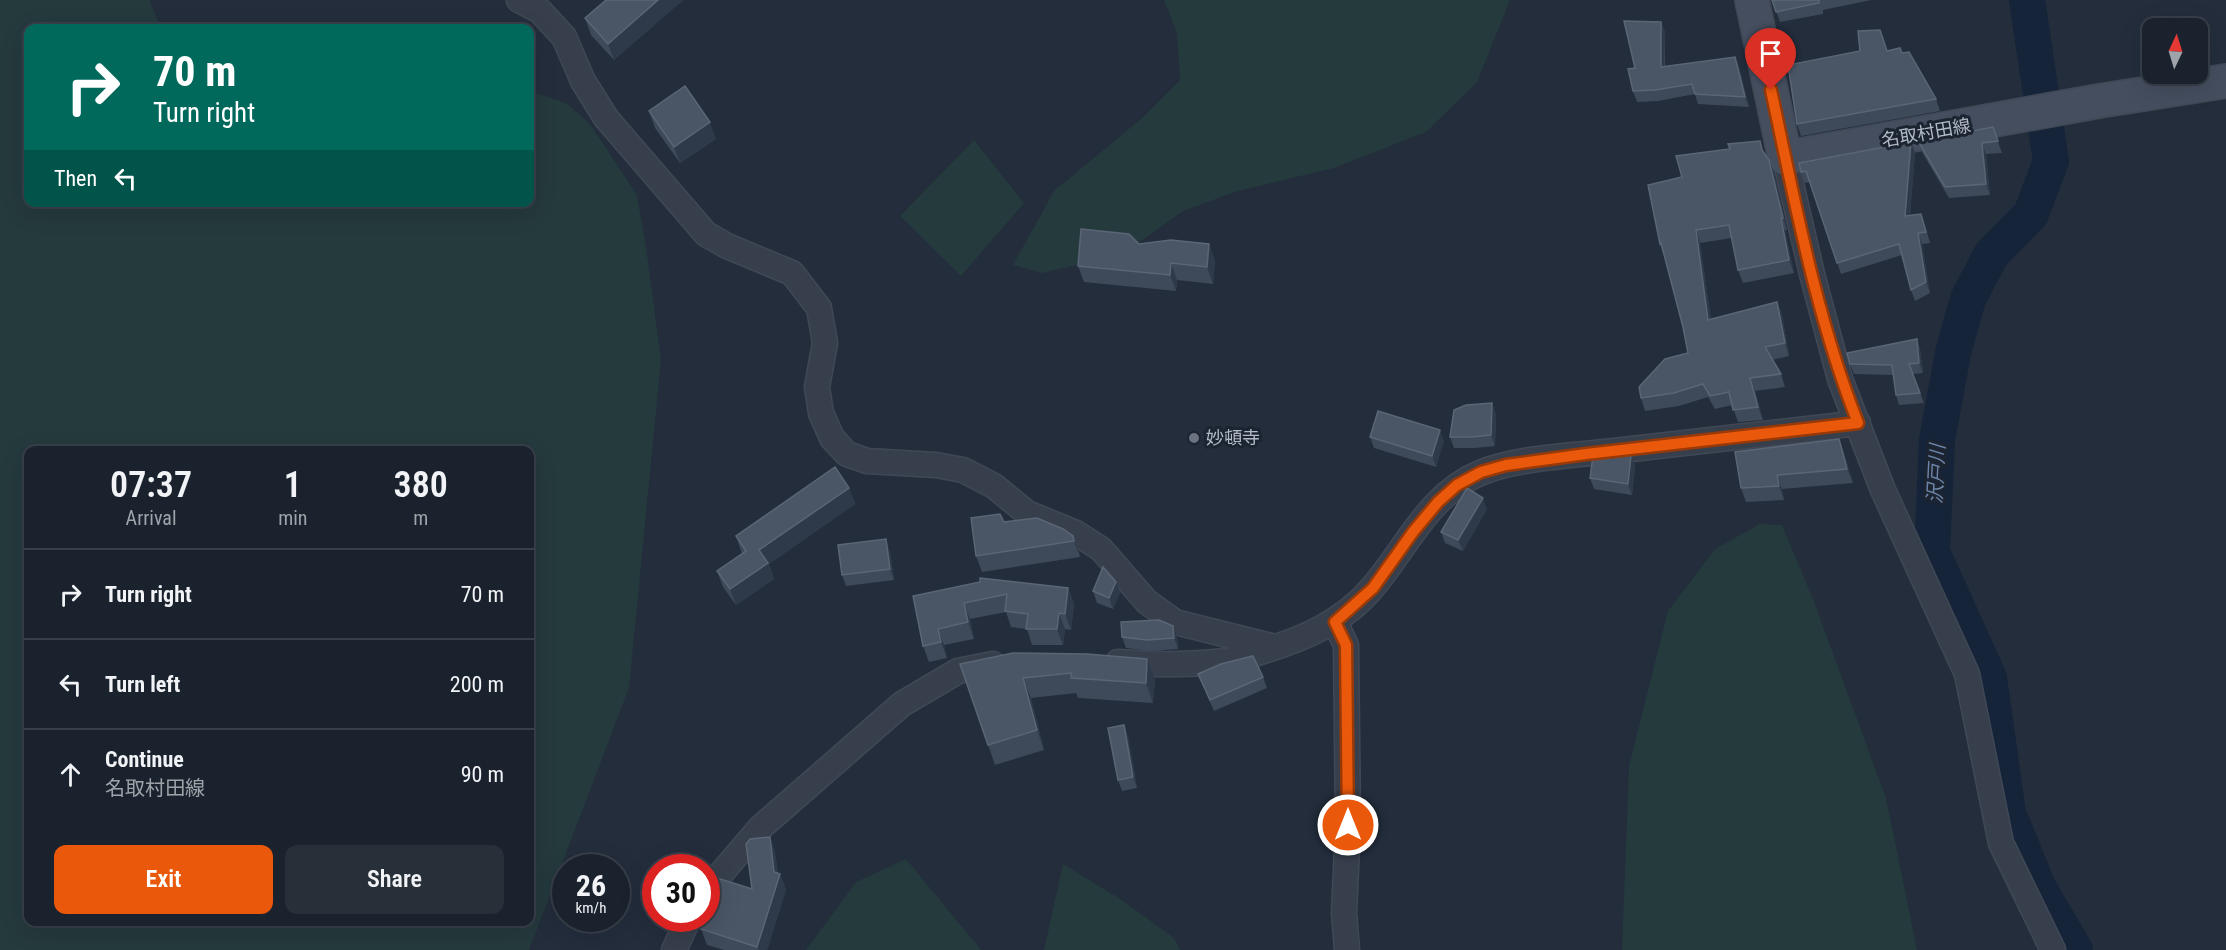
<!DOCTYPE html>
<meta charset="utf-8">
<style>
:root{--surface:#1a222d;--page:#272f39;--text:#f1f3f6;--muted:#9fa4aa;--line:#383f49;--accent:#ea580c}
body{margin:0;font-family:"Roboto Condensed","Noto Sans JP",sans-serif;background:var(--page);color:var(--text);height:100vh;display:flex;flex-direction:column;font-size:22px;white-space:nowrap}
*{box-sizing:border-box;margin:0}
p{font-size:20px;color:var(--muted)}
.icon{flex:none;width:33px;height:33px;fill:none;stroke:currentColor;stroke-width:2;stroke-linecap:round;stroke-linejoin:round}
.map{position:relative;flex:1;overflow:hidden}
.panel{position:absolute;left:24px;top:446px;width:510px;height:480px;display:flex;flex-direction:column;background:var(--surface);border-radius:12px;box-shadow:0 6px 24px #0002,0 0 0 2px var(--line)}
.panel>*{flex:none}
.banner{position:absolute;left:24px;top:24px;width:510px;height:183px;border-radius:12px;box-shadow:0 6px 24px #0002,0 0 0 2px var(--line);background:#00695c;color:#fff;overflow:hidden}
.needle{width:39px;rotate:4deg}
.tools{position:absolute;left:2142px;top:18px;display:grid;gap:12px}
.tools a{display:grid;place-items:center;width:66px;height:66px;border-radius:12px;background:var(--surface);box-shadow:0 6px 24px #0002,0 0 0 2px var(--line);font-size:30px}
.speed{position:absolute;left:552px;top:854px;display:flex;gap:12px;font-size:30px;font-weight:700;text-align:center}
.speed>*{display:grid;place-content:center;width:78px;height:78px;border-radius:50%;background:var(--surface);box-shadow:0 6px 24px #0002,0 0 0 2px var(--line);line-height:1}
.speed small{font-size:15px;font-weight:400}
.speed .limit{border:9px solid #d22;background:#fff;color:#111}
.pin{position:absolute;display:grid;place-items:center;width:51px;height:51px;color:#fff;margin:-62px -26px;border-radius:50% 50% 50% 0;rotate:-45deg;box-shadow:0 0 6px #0007}
.pin .icon{rotate:45deg}
.me{position:absolute;width:66px;margin:-33px;rotate:0deg;stroke-linejoin:round;filter:drop-shadow(0 0 4px #0008)}
.turn{display:flex;align-items:center;gap:21px;height:126px;padding:0 30px;font-size:27px}
.turn .icon{width:78px;height:78px;stroke-width:2.5}
.turn b{display:block;font-size:42px;line-height:51px}
.then{display:flex;align-items:center;height:57px;padding:0 30px;background:#0003;gap:12px;font-size:22px}
.eta{display:flex;justify-content:space-evenly;align-items:center;height:102px;text-align:center}
.eta b{font-size:36px;font-weight:600;line-height:42px}
.cta{display:flex;gap:12px;margin-top:auto;padding:12px 30px}
.cta a{flex:1;height:69px;border-radius:12px;background:var(--accent);color:#fff;font-size:24px;font-weight:600;line-height:69px;text-align:center}
.cta a+a{background:var(--page);color:var(--text)}
ul{padding:0;list-style:none}
li{display:flex;align-items:center;gap:18px;height:90px;padding:0 30px;border-top:2px solid var(--line)}
li div{flex:1}
li b{display:block;font-size:22px}
li em{font-style:normal}
.map>svg:first-child{display:block}
.green{fill:#253a3d;fill-rule:evenodd}
.lines{fill:none;stroke-linecap:round;stroke-linejoin:round}
.river{stroke:#16243a;stroke-width:36}
.minor-casing{stroke:#404855;stroke-width:27}
.secondary-casing{stroke:#404855;stroke-width:36}
.minor{stroke:#373f4c;stroke-width:24}
.secondary{stroke:#454e5f;stroke-width:33}
.wall{fill:#3e495a}
.shaded-wall{fill:#2e3949}
.building{fill:#4a5666;stroke:#5a6575;stroke-width:1.5}
.route-casing{stroke:#983908;stroke-width:15}
.route{stroke:#ea580c;stroke-width:10}
.worship-dot{fill:#6b7280;stroke:#1c2431;stroke-width:2}
.labels{text-anchor:middle;stroke-width:6;stroke-linejoin:round;paint-order:stroke}
.street-label{font-size:18px;fill:#b2bac8;stroke:#1c2431}
.poi-label{font-size:18px;fill:#b2bac8;stroke:#1c2431;text-anchor:start}
.water-label{font-size:20px;font-style:italic;fill:#6b84a7;stroke:#1c2431}
</style>
<div class="map">
<svg width="2226" height="950" viewBox="0 0 2226 950">
<rect width="100%" height="100%" fill="#232d3c"/>
<path class="green" d="M0,0h149l12,28h-133v174h502v-111l36,12 24,21 47,71 9,52 15,113 -32,328 -100,262h-529zM28,450h502v471h-502z
M1164,0h346l-33,82 -51,50 -92,36 -96,23 -55,20 -62,44 -79,18 -29,-8 41,-74 87,-72 39,-39 -3,-47z
M974,140l50,63 -63,73 -61,-60z
M1760,524l22,1 31,74 73,199 31,152h-295l7,-184 39,-155 47,-62z
M906,859l75,91h-175l50,-68z
M1063,864l59,36 52,38 6,12h-136z"/>
<g class="lines">
<path class="river" d="M2027,0l24,161 -20,53 -40,41 -23,44 -15,54 -16,87 -5,112 57,126 19,135 30,74 37,63"/>
<defs>
<path id="minor" d="M519,0l21,11 24,26 19,44 23,37 100,116 21,12 65,27 27,35 6,35 -8,44 4,26 11,25 15,16 20,7 69,4 27,5 31,16 33,27 49,20 25,16 46,53 28,20 100,25
M1785,158l27,116 28,105 43,111 84,184 34,169 52,107
M1335,622l11,23 2,180 -4,88 3,37
M1118,662c36,3 72,3 108,-1 10,-1 21,-5 31,-8 44,-13 86,-30 116,-66 34,-40 56,-93 107,-114 35,-15 96,-18 134,-22 82,-9 163,-18 244,-28
M706,891l54,-63 142,-124 56,-33 35,-7
M674,950l15,-32"/>
<path id="secondary" d="M1752,0l33,158 314,-57 127,-20"/>
</defs>
<use href="#minor" class="minor-casing"/>
<use href="#secondary" class="secondary-casing"/>
<use href="#minor" class="minor"/>
<use href="#secondary" class="secondary"/>
</g>
<path class="wall" d="M606,0h77l-69,60 -23,-25 -6,-17z
M1772,0h99l-48,10v4l-43,8z
M1661,22l4,10v34l70,-9 4,10 10,40 -51,-3 -3,-10 -37,7 -21,1 -4,-11 2,-23z
M1887,51l15,2 34,46 4,12 -139,25 -4,-12z
M649,111l67,28 -36,24 -25,-35z
M1993,127l9,26 -16,1 4,41 -41,3 -27,-46 -4,-11z
M1911,142l4,11 -5,62 15,10 5,18 -8,1 8,49 -15,8 -4,-11 -9,-35 -61,19 -31,-92 -5,1 -4,-11z
M1765,154l4,6 5,12 13,58 -2,1 9,42 -51,10 -5,-13 -6,-32 -32,5 11,76 66,-17 5,13 7,41 -17,4 9,14 4,13 -30,4 8,29 -25,2 -6,-17 -17,4 -7,-12 -29,9 -34,5 -4,-13 47,-45 -5,-26 -19,-71 -4,-12 22,-67z
M1139,244l76,16 -2,24 -36,-4 -1,11 -92,-9 -6,-16z
M1917,339l3,10 3,24 -10,1 11,29 -25,2 -3,-10 -3,-20 -39,-1 -4,-10z
M1492,403l4,12 -1,31 -20,2h-21l-4,-11z
M1370,437l74,4 -8,26 -62,-19z
M1839,439l5,14 9,30 -71,6 2,11 -38,2 -5,-14z
M1631,456l4,11 -3,28 -38,-6 -4,-11z
M849,488l6,16 -86,60 5,15 -38,26 -13,-18 -6,-16 25,-17 -6,-18z
M1487,509l-24,42 -18,-8 -4,-11z
M1004,522l69,14 6,16 1,5 -98,15 -6,-16z
M890,551l4,29 -48,6 -4,-11z
M1116,582l4,11 -7,16 -16,-6 -4,-12z
M1068,588l6,16 -3,26 -6,-1 -2,16h-31l-5,-16 -16,-2 -5,-15 -36,7 4,20 -30,6 3,13 -18,4 -6,-16 -10,-50z
M1122,637h55l1,12 -27,2 -25,-3z
M960,664l195,15 -2,24 -75,-5 -2,-5 -45,5 13,52 -49,15z
M1198,674l65,3 4,11 -53,23z
M1128,736l9,52 -15,3 -4,-11z
M770,837l5,16 3,20 2,1 6,16 -19,60h-43l-17,-5 -6,-16 51,-40z"/>
<path class="shaded-wall" d="M658,0h25l-69,60 -6,-16z
M1661,22l4,10 -1,45 -3,-10z
M1735,57l4,10 10,40 -4,-10z
M710,122l6,17 -36,24 -6,-16z
M1911,142l4,11 -6,74 -4,-11z
M1982,143l4,11 4,41 -4,-11z
M1769,160l5,12 13,58 -4,-12z
M1781,218l4,13 9,42 -5,-13z
M1696,230l4,13 13,90 -5,-13z
M1918,233l4,11 8,49 -4,-11z
M1209,244l6,16 -2,24 -6,-17z
M1171,263l6,17 -1,11 -6,-16z
M1777,302l5,13 7,41 -4,-13z
M1917,339l3,10 3,24 -4,-10z
M1750,378l5,13 8,29 -5,-13z
M1492,403l4,12 -1,31 -4,-11z
M1440,430l4,11 -8,26 -4,-11z
M1839,439l5,14 9,30 -6,-14z
M1631,456l4,11 -3,28 -4,-11z
M1777,475l5,14 2,11 -5,-14z
M849,488l6,16 -86,60 5,15 -38,26 -6,-16 29,-39z
M1483,498l4,11 -24,42 -5,-11z
M1073,536l6,16 1,5 -6,-16z
M886,539l4,12 4,29 -4,-11z
M1116,582l4,11 -7,16 -4,-11z
M1068,588l6,16 -3,26 -6,-16z
M964,603l6,16 4,20 -6,-17z
M1059,613l6,16 -2,16 -6,-16z
M1173,626l4,11 1,12 -4,-11z
M938,629l6,16 3,13 -6,-16z
M1147,659l8,20 -2,24 -7,-20z
M1023,678l8,20 13,52 -7,-20z
M1124,725l4,11 9,52 -4,-11z
M770,837l5,16 4,26 1,-5 6,16 -19,60h-8l-2,-3 17,-75z"/>
<path class="building" d="M606,0h52l-50,44 -23,-26z
M1772,0h47v3l-43,9z
M1624,21l37,1v45l74,-10 10,40 -50,-3 -3,-10 -37,6 -22,1 -5,-22 7,-1z
M1880,30l7,21 13,-3 2,5 7,-1 27,47 -139,25 -9,-59 72,-14 -2,-20z
M685,86l25,36 -36,25 -25,-36z
M1993,127l5,14 -16,2 4,41 -41,3 -27,-46z
M1760,141l2,9 7,10 14,58h-2l8,42 -51,10 -9,-45 -33,5 12,90 69,-18 8,41 -20,4 16,27 -31,4 8,29 -25,3 -4,-18 -19,4 -7,-12 -29,9 -33,5 -2,-11 26,-28 23,-6 -5,-26 -22,-84 -1,1 -12,-59 34,-8 -6,-21 54,-7 -2,-5z
M1911,142l-6,74 16,-2 5,18 -8,1 8,49 -15,8 -12,-46 -62,19 -31,-92 -5,1 -2,-9z
M1081,229l48,5 10,10 32,-4 38,4 -2,23 -36,-4 -1,12 -92,-9z
M1917,339l2,24 -10,1 11,29 -24,2 -4,-30 -42,-1 -3,-11z
M1492,403l-1,32 -20,2h-21l4,-27 12,-5z
M1378,411l62,19 -8,26 -62,-19z
M1839,439l8,30 -70,6 2,11 -38,2 -6,-36z
M1612,454l19,2 -3,28 -38,-6 3,-22z
M835,467l14,21 -90,62 9,13 -38,26 -13,-18 29,-20 -10,-15z
M1467,488l16,10 -25,42 -17,-8z
M1000,514l4,8 33,-4 26,11 10,7 1,5 -98,15 -5,-38z
M886,539l4,30 -48,6 -4,-30z
M1103,567l13,15 -7,16 -16,-7z
M980,578l88,10 -3,26 -6,-1 -2,16h-31l2,-15 -23,-3 2,-17 -43,9 4,19 -30,7 3,13 -18,4 -10,-50 67,-14z
M1159,620l14,6 1,12 -27,2 -25,-3 -1,-15z
M1013,653l74,1 60,5 -1,24 -75,-5v-5l-48,5 14,52 -49,15 -28,-81z
M1253,656l10,21 -53,23 -12,-26 23,-10z
M1124,725l9,52 -15,3 -10,-52z
M770,837l4,35 6,2 -23,73 -56,-18 3,-11h2v-7l11,-33 35,11 -6,-45 4,-5z"/>
<g class="lines">
<defs>
<path id="route" d="M1348,825l-2,-180 -11,-23 38,-34 40,-56 25,-30 19,-17 24,-13 25,-7 80,-11 272,-31c-42,-106 -63,-221 -87,-333"/>
</defs>
<use href="#route" class="route-casing"/>
<use href="#route" class="route"/>
</g>
<circle class="worship-dot" cx="1194" cy="438" r="6"/>
<g class="labels">
<g class="street-label">
<text transform="translate(1926 133) rotate(-10)" y="6">名取村田線</text>
</g>
<g class="poi-label">
<text x="1206" y="444">妙頓寺</text>
</g>
<g class="water-label">
<text transform="translate(1936 474) rotate(-87)" y="7">沢戸川</text>
</g>
</g>
</svg>
<div class="tools">
<a><svg class="needle" viewBox="-14 -14 28 28"><path d="M0-13l5 13h-10z" fill="#e53935"/><path d="M0 13l5-13h-10z" fill="#9fa4aa"/></svg></a>
</div>
<div class="speed"><div>26<small>km/h</small></div><div class="limit">30</div></div>
<div class="pin" style="left:1771px;top:90px;background:#d93025"><svg class="icon" aria-label="arrive" viewBox="0 0 24 24"><path d="M6 21V4h12l-3 4 3 4H6"/></svg></div>
<svg class="me" style="left:1348px;top:825px" viewBox="-20 -20 40 40"><circle r="17" fill="#ea580c" stroke="#fff" stroke-width="3"/><path d="M0-11L8 9 0 5-8 9z" fill="#fff"/></svg>
<div class="banner">
<div class="turn"><svg class="icon" aria-label="right" viewBox="0 0 24 24"><path d="M7 20v-9h11M14 6l5 5-5 5"/></svg><div><b>70 m</b>Turn right</div></div>
<div class="then">Then<svg class="icon" aria-label="left" viewBox="0 0 24 24"><path d="M17 20v-9H6M10 6l-5 5 5 5"/></svg></div>
</div>
<section class="panel">
<div class="eta">
<div><b>07:37</b><p>Arrival</p></div>
<div><b>1</b><p>min</p></div>
<div><b>380</b><p>m</p></div>
</div>
<ul>
<li><svg class="icon" aria-label="right" viewBox="0 0 24 24"><path d="M7 20v-9h11M14 6l5 5-5 5"/></svg><div><b>Turn right</b></div><em>70 m</em></li>
<li><svg class="icon" aria-label="left" viewBox="0 0 24 24"><path d="M17 20v-9H6M10 6l-5 5 5 5"/></svg><div><b>Turn left</b></div><em>200 m</em></li>
<li><svg class="icon" aria-label="ahead" viewBox="0 0 24 24"><path d="M12 20V5M6 11l6-6 6 6"/></svg><div><b>Continue</b><p>名取村田線</p></div><em>90 m</em></li>
</ul>
<div class="cta"><a>Exit</a><a>Share</a></div>
</section>
</div>
